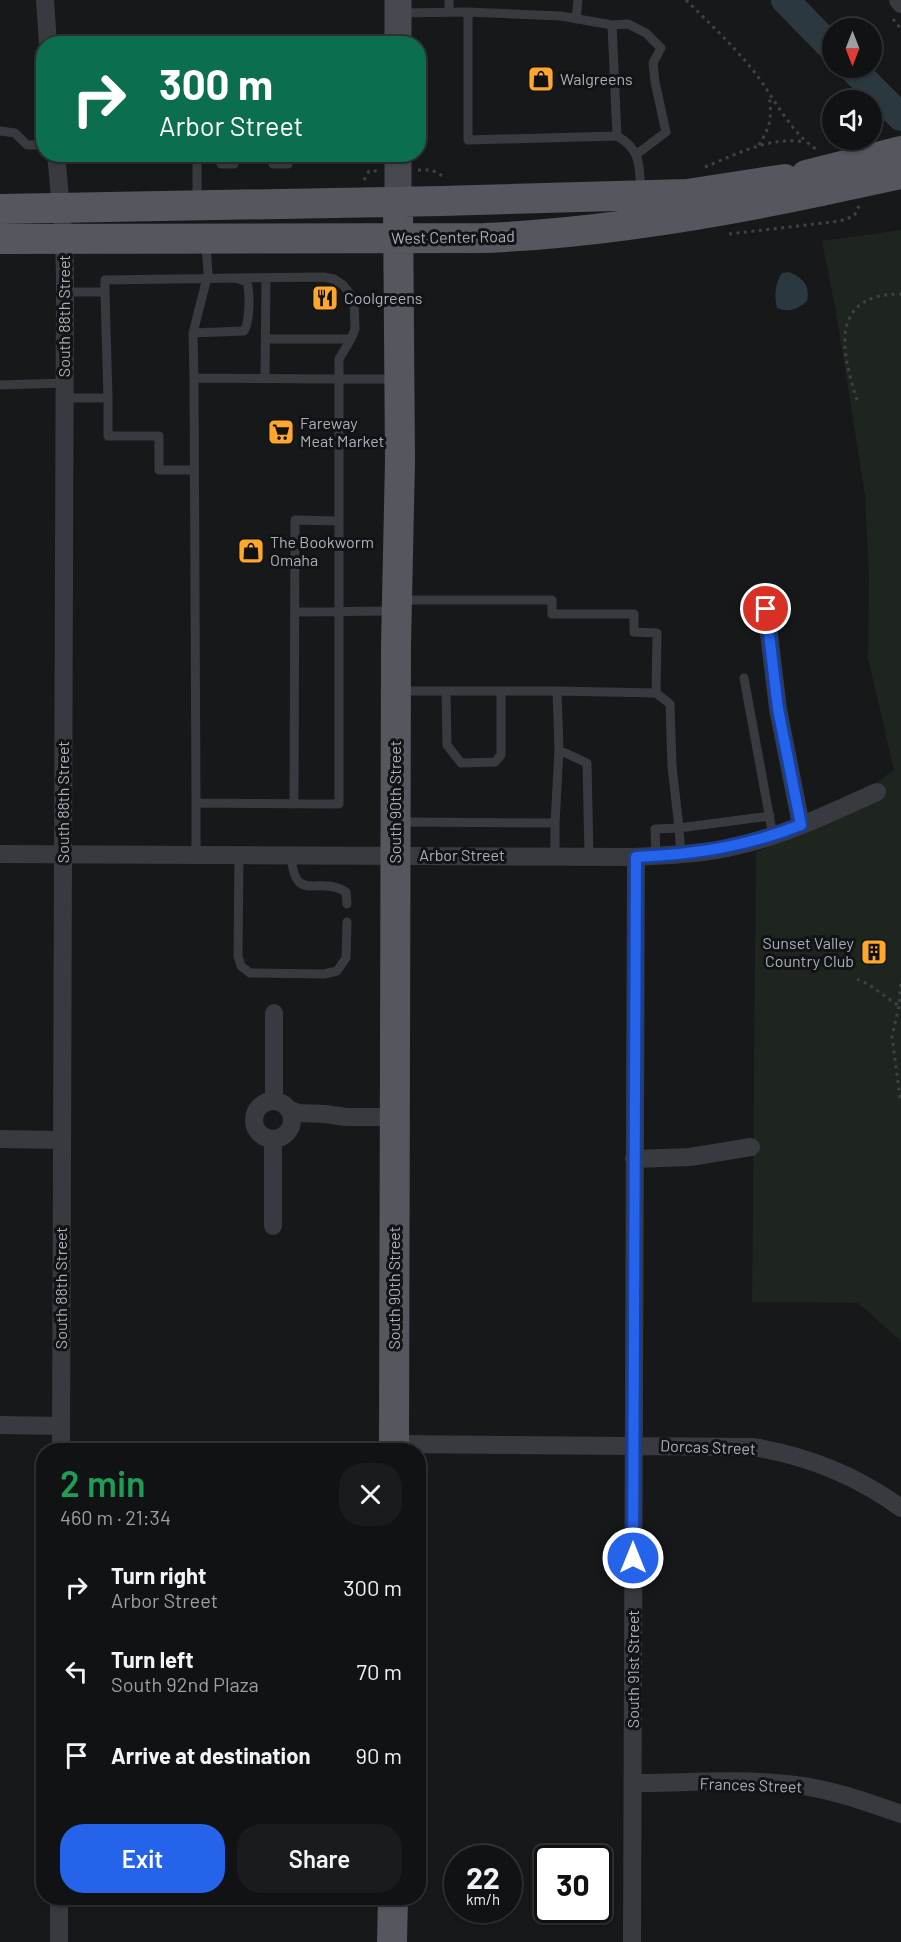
<!DOCTYPE html>
<meta charset="utf-8">
<style>
:root{--surface:#111214;--page:#1a1b1d;--text:#f1f3f6;--muted:#9c9ea0;--line:#303234;--accent:#2563eb}
body{margin:0;font-family:Barlow,sans-serif;background:var(--page);color:var(--text);height:100vh;display:flex;flex-direction:column;font-size:22px;white-space:nowrap}
*{box-sizing:border-box;margin:0}
p{font-size:20px;color:var(--muted)}
.icon{flex:none;width:33px;height:33px;fill:none;stroke:currentColor;stroke-width:2;stroke-linecap:round;stroke-linejoin:round}
.map{position:relative;flex:1;overflow:hidden}
.drawer{position:absolute;left:36px;top:1443px;width:390px;height:462px;display:flex;flex-direction:column;background:var(--surface);border-radius:24px;box-shadow:0 2px 4px #0004,0 0 0 2px var(--line)}
.drawer>*{flex:none}
.guide{position:absolute;left:36px;top:36px;width:390px;height:126px;border-radius:24px;box-shadow:0 2px 4px #0004,0 0 0 2px var(--line);background:#0b6e4f;color:#fff;overflow:hidden}
.needle{width:39px;rotate:180deg}
.buttons{position:absolute;left:822px;top:18px;display:grid;gap:12px}
.buttons a{display:grid;place-items:center;width:60px;height:60px;border-radius:50%;background:var(--surface);box-shadow:0 2px 4px #0004,0 0 0 2px var(--line);font-size:30px}
.speed{position:absolute;left:444px;top:1845px;display:flex;gap:12px;font-size:30px;font-weight:700;text-align:center}
.speed>*{display:grid;place-content:center;width:78px;height:78px;border-radius:50%;background:var(--surface);box-shadow:0 2px 4px #0004,0 0 0 2px var(--line);line-height:1}
.speed small{font-size:15px;font-weight:400}
.speed .limit{border:3px solid #111;border-radius:9px;background:#fff;color:#111}
.pin{position:absolute;display:grid;place-items:center;width:51px;height:51px;color:#fff;margin:-26px;border:3px solid #fff;border-radius:50%;box-shadow:0 2px 6px #0007}
.me{position:absolute;width:66px;margin:-33px;rotate:0deg;stroke-linejoin:round;filter:drop-shadow(0 0 4px #0008)}
.turn{display:flex;align-items:center;gap:21px;height:126px;padding:0 24px;font-size:27px}
.turn .icon{width:78px;height:78px;stroke-width:2.5}
.turn b{display:block;font-size:42px;line-height:51px}
.round{display:grid;place-items:center;flex:none;width:63px;height:63px;border-radius:24px;background:var(--page)}
.headline{display:flex;align-items:center;justify-content:space-between;height:102px;padding:0 24px}
h1{font-size:36px;font-weight:600;line-height:45px;color:#1e9e55}
.primary-button{display:flex;gap:12px;margin-top:auto;padding:12px 24px}
.primary-button a{flex:1;height:69px;border-radius:24px;background:var(--accent);color:#fff;font-size:24px;font-weight:600;line-height:69px;text-align:center}
.primary-button a+a{background:var(--page);color:var(--text)}
ul{padding:0;list-style:none}
li{display:flex;align-items:center;gap:18px;height:84px;padding:0 24px}
li div{flex:1}
li b{display:block;font-size:22px}
li em{font-style:normal}
.map>svg:first-child{display:block}
.green{fill:#1d251e}
.water{fill:#2c383f}
.lines{fill:none;stroke-linecap:round;stroke-linejoin:round}
.river{stroke:#2c383f;stroke-width:28}
.path{stroke:#3e4146;stroke-width:3;stroke-dasharray:3 4.5;stroke-linecap:butt}
.service{stroke:#383a3f;stroke-width:9}
.minor{stroke:#383a3f;stroke-width:18}
.secondary{stroke:#46494f;stroke-width:27}
.primary{stroke:#54575e;stroke-width:30}
.primary-bridge{stroke:#54575e;stroke-width:30}
.route-casing{stroke:#184099;stroke-width:15}
.route{stroke:#2563eb;stroke-width:10}
.labels{text-anchor:middle;stroke-width:6;stroke-linejoin:round;paint-order:stroke}
.poi-label{font-size:16px;fill:#a9afba;stroke:#121315;text-anchor:start}
.street-label{font-size:16px;fill:#a9afba;stroke:#121315}
</style>
<div class="map">
<svg width="901" height="1942" viewBox="0 0 901 1942">
<rect width="100%" height="100%" fill="#17181a"/>
<path class="green" d="M901,230v1111l-43,-38 -106,-1 4,-450 127,-56 -6,-14 17,-12 -26,-112 1,-80 -4,-83 -29,-183 -14,-71z"/>
<path class="water" d="M789,272c15,7 21,13 18,29 -9,8 -18,12 -30,7 -3,-11 -2,-25 5,-35z"/>
<g class="lines">
<path class="river" d="M785,0l47,48
M852,68l49,49"/>
<path class="path" d="M686,0c24,24 49,47 70,74 18,24 35,59 60,75
M893,19l8,10
M759,145c12,-20 13,-28 10,-50
M705,167c32,-13 65,-31 100,-25
M418,170h14l14,8
M364,180l5,-9h10
M729,234l111,-13 14,-5 6,-12
M857,400c-16,-49 -28,-106 44,-106
M857,979l11,5 31,22
M900,1098l-8,-62 7,-30 2,-27"/>
<path class="service" d="M449,0v12
M468,12l93,4 51,9
M401,13l67,-1v128l149,-4c25,14 22,31 24,56
M576,19l2,-19
M0,131l15,2 12,12h17
M617,136l-5,-111 16,-1 18,9 15,15 -8,15 2,19 11,50 -29,22
M197,154v46
M221,154v10h13
M273,164h15v-10
M65,292h40v-12l132,-2 10,4c3,11 3,40 -3,49l-51,2
M266,339h85
M194,378l-1,-45 15,-59 -2,-30
M265,378l1,-100
M0,385l65,-2
M65,398h43l-3,-106
M108,398v38h51v34h35
M402,600h150v14h82v18l23,1 -1,60 14,11 2,62 7,62 -24,1 1,27
M295,612l96,-1
M744,678l29,158
M400,691h157l2,59 28,13 2,93
M446,691l1,54 14,18 34,-1 6,-7v-64
M557,691l99,2
M196,803l-2,-425 145,1v-20l12,-20 4,-10 -1,-30 -11,-14 -9,-6 -11,-2 -86,1
M294,804l1,-284 44,1
M401,822l154,1
M196,855v-52l143,1v-425h58
M239,855l-1,101 3,10 9,7 74,1 13,-3 9,-13 1,-36
M291,855c4,51 26,19 55,37l1,12
M681,855l-2,-27 91,-12
M555,856v-33l4,-73"/>
<path class="minor" d="M45,0l3,44
M898,0l3,4
M56,154l8,85 1,37 -4,1174
M766,609l12,100 23,116
M0,854l636,3c35,-2 70,-3 104,-12 48,-11 92,-33 137,-53
M274,1013v88
M254 1120a19 19 0 1 1 38 0a19 19 0 1 1-38 0Z
M290,1110l9,3 26,1 21,3h49
M0,1139l61,1
M634,1159l56,-2 61,-10
M273,1226v-87
M0,1425l61,1
M394,1444l359,3c55,9 103,28 148,61
M633,1783c53,0 109,-5 162,2 36,4 72,17 106,29
M59,1942v-44
M632,1942l4,-1085"/>
<path class="secondary" d="M398,44v-44
M398,202v-48"/>
<path class="primary" d="M0,209l442,-8 245,-7 98,-15
M0,239l485,-1c114,-5 224,-23 336,-47
M394,1450l2,-805 4,-184 -2,-259
M392,1942l1,-44"/>
<path class="primary-bridge" d="M806,175l95,-24
M821,191l80,-17"/>
</g>
<g class="lines">
<defs>
<path id="route" d="M633,1558l3,-701c61,-3 108,-10 165,-32l-23,-116 -12,-100"/>
</defs>
<use href="#route" class="route-casing"/>
<use href="#route" class="route"/>
</g>
<defs>
<symbol id="shop-square" viewBox="-11 -11 22 22"><rect x="-9" y="-9" width="18" height="18" rx="4" fill="#fda82c" stroke="#121315"/><path d="M-5-2.5h2.3a2.7 3.5 0 0 1 5.4 0H5L5.5 6h-11ZM-1.5-2.5h3a1.5 2.3 0 0 0-3 0Z" fill="#111"/></symbol>
<symbol id="restaurant-square" viewBox="-11 -11 22 22"><rect x="-9" y="-9" width="18" height="18" rx="4" fill="#fda82c" stroke="#121315"/><path d="M-5-6h1v4h1v-4h1v4h1v-4h1v5L-1.5 .5V6h-2V.5L-5-1ZM5-6V6H3V1.5H1.5Q1.5-4 5-6Z" fill="#111"/></symbol>
<symbol id="supermarket-square" viewBox="-11 -11 22 22"><rect x="-9" y="-9" width="18" height="18" rx="4" fill="#fda82c" stroke="#121315"/><path d="M-6-5.5h2.5l.6 2H6L4.5 2H-2.5L-4.4-4H-6ZM-1.5 3.2a1.3 1.3 0 1 0 .1 0ZM3 3.2a1.3 1.3 0 1 0 .1 0Z" fill="#111"/></symbol>
<symbol id="building-square" viewBox="-11 -11 22 22"><rect x="-9" y="-9" width="18" height="18" rx="4" fill="#fda82c" stroke="#121315"/><path d="M-4-6H4V6H1V3H-1V6H-4ZM-2.5-4.3h1.7v1.8h-1.7ZM.8-4.3h1.7v1.8H.8ZM-2.5-1h1.7V.8h-1.7ZM.8-1h1.7V.8H.8Z" fill="#111"/></symbol>
</defs>
<g fill-rule="evenodd">
<use href="#shop-square" x="526" y="64" width="30" height="30"/>
<use href="#restaurant-square" x="310" y="283" width="30" height="30"/>
<use href="#supermarket-square" x="266" y="417" width="30" height="30"/>
<use href="#shop-square" x="236" y="536" width="30" height="30"/>
<use href="#building-square" x="859" y="937" width="30" height="30"/>
</g>
<g class="labels">
<g class="poi-label">
<text x="560" y="85">Walgreens</text>
<text x="344" y="304">Coolgreens</text>
<text x="300" y="429">Fareway<tspan x="300" dy="18">Meat Market</tspan></text>
<text x="270" y="548">The Bookworm<tspan x="270" dy="18">Omaha</tspan></text>
<text x="854" y="949" text-anchor="end">Sunset Valley<tspan x="854" dy="18">Country Club</tspan></text>
</g>
<g class="street-label">
<text transform="translate(453 237) rotate(-1)" y="6">West Center Road</text>
<text transform="translate(64 316) rotate(-90)" y="6">South 88th Street</text>
<text transform="translate(63 802) rotate(-90)" y="6">South 88th Street</text>
<text transform="translate(395 802) rotate(-90)" y="6">South 90th Street</text>
<text x="462" y="861">Arbor Street</text>
<text transform="translate(61 1288) rotate(-90)" y="6">South 88th Street</text>
<text transform="translate(394 1288) rotate(-90)" y="6">South 90th Street</text>
<text transform="translate(708 1447) rotate(2)" y="6">Dorcas Street</text>
<text transform="translate(633 1669) rotate(-90)" y="6">South 91st Street</text>
<text transform="translate(751 1785) rotate(2)" y="6">Frances Street</text>
</g>
</g>
</svg>
<div class="buttons">
<a><svg class="needle" viewBox="-14 -14 28 28"><path d="M0-13l5 13h-10z" fill="#e53935"/><path d="M0 13l5-13h-10z" fill="#9c9ea0"/></svg></a>
<a><svg class="icon" aria-label="sound" viewBox="0 0 24 24"><path d="M4 9h4l5-4v14l-5-4H4zM17 9q2 3 0 6"/></svg></a>
</div>
<div class="speed"><div>22<small>km/h</small></div><div class="limit">30</div></div>
<div class="pin" style="left:766px;top:609px;background:#d93025"><svg class="icon" aria-label="arrive" viewBox="0 0 24 24"><path d="M6 21V4h12l-3 4 3 4H6"/></svg></div>
<svg class="me" style="left:633px;top:1558px" viewBox="-20 -20 40 40"><circle r="17" fill="#2563eb" stroke="#fff" stroke-width="3"/><path d="M0-11L8 9 0 5-8 9z" fill="#fff"/></svg>
<div class="guide">
<div class="turn"><svg class="icon" aria-label="right" viewBox="0 0 24 24"><path d="M7 20v-9h11M14 6l5 5-5 5"/></svg><div><b>300 m</b>Arbor Street</div></div>
</div>
<section class="drawer">
<div class="headline"><div><h1>2 min</h1><p>460 m · 21:34</p></div><a class="round"><svg class="icon" aria-label="close" viewBox="0 0 24 24"><path d="M6 6l12 12M18 6L6 18"/></svg></a></div>
<ul>
<li><svg class="icon" aria-label="right" viewBox="0 0 24 24"><path d="M7 20v-9h11M14 6l5 5-5 5"/></svg><div><b>Turn right</b><p>Arbor Street</p></div><em>300 m</em></li>
<li><svg class="icon" aria-label="left" viewBox="0 0 24 24"><path d="M17 20v-9H6M10 6l-5 5 5 5"/></svg><div><b>Turn left</b><p>South 92nd Plaza</p></div><em>70 m</em></li>
<li><svg class="icon" aria-label="arrive" viewBox="0 0 24 24"><path d="M6 21V4h12l-3 4 3 4H6"/></svg><div><b>Arrive at destination</b></div><em>90 m</em></li>
</ul>
<div class="primary-button"><a>Exit</a><a>Share</a></div>
</section>
</div>
